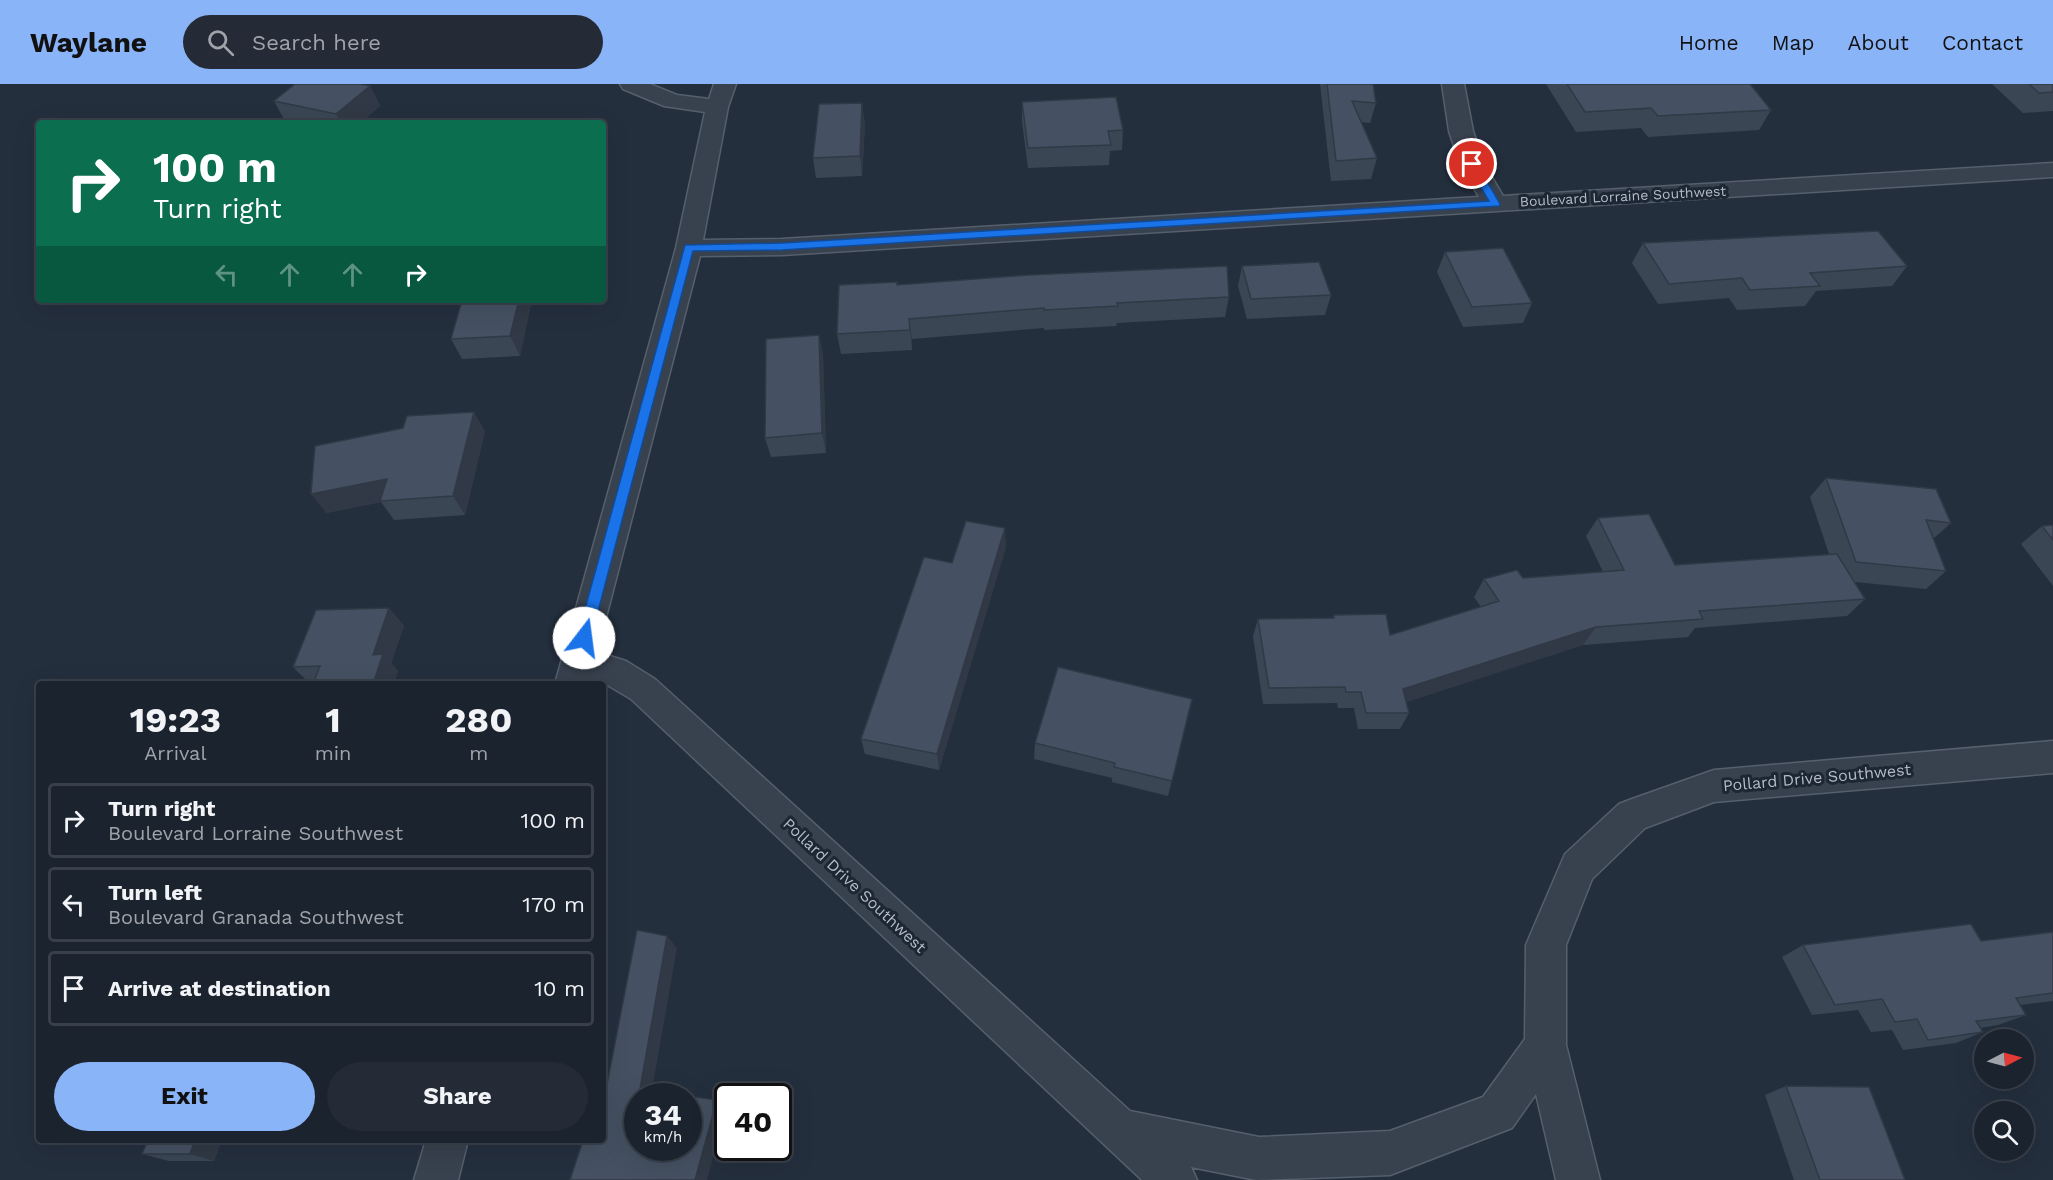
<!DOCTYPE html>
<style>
:root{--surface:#1b232e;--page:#242b36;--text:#f1f3f6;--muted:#a0a4aa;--line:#39404a;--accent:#8ab4f8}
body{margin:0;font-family:"Work Sans",sans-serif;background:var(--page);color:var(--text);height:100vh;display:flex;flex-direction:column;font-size:22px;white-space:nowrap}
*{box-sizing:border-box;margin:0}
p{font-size:20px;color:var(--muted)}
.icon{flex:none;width:33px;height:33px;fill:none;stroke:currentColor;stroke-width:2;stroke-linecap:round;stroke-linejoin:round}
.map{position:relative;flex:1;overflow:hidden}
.side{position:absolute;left:36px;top:597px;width:570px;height:462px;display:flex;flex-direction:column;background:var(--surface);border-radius:6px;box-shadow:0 6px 24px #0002,0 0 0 2px var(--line)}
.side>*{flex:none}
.top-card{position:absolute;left:36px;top:36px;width:570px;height:183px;border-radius:6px;box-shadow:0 6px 24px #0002,0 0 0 2px var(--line);background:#0b6e4f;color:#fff;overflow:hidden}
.needle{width:39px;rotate:84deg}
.buttons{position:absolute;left:1974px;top:945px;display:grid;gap:12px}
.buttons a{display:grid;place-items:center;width:60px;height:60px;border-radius:50%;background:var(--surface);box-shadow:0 6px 24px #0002,0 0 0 2px var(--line);font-size:30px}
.speed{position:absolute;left:624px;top:999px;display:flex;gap:12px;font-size:30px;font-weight:700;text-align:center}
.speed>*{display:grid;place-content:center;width:78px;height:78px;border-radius:50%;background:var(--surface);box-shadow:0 6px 24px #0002,0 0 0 2px var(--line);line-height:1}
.speed small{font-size:15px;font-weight:400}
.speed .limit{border:3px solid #111;border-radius:9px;background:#fff;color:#111}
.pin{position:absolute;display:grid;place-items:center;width:51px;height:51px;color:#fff;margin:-26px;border:3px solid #fff;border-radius:50%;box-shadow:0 2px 6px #0007}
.me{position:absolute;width:66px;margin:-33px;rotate:15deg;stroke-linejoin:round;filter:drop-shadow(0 0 4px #0008)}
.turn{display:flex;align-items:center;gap:21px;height:126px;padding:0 18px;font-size:27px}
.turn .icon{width:78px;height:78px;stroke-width:2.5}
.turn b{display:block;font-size:42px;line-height:51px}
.lanes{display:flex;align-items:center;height:57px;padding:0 18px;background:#0003;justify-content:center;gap:30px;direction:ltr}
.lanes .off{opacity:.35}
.eta{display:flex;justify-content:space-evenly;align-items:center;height:102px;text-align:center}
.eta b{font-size:36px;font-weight:700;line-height:42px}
.action{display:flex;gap:12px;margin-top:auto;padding:12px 18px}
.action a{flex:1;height:69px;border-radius:36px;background:var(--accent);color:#111;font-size:24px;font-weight:700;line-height:69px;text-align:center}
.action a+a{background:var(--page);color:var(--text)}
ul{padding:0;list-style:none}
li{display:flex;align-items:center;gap:18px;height:75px;margin:0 12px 9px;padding:0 6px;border:3px solid var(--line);border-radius:6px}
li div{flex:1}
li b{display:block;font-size:22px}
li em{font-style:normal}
header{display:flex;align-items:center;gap:36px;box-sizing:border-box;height:84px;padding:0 30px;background:var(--accent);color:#111}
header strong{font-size:28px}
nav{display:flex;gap:33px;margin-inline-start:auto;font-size:21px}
.search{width:420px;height:54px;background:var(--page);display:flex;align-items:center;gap:15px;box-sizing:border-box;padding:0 21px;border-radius:33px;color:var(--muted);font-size:22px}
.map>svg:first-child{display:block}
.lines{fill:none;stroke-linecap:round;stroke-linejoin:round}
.minor-casing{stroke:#565f6c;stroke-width:3}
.minor{fill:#38414e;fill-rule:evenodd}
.wall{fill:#3b4654}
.shaded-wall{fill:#303945}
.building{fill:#455162;stroke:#303945;stroke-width:1.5;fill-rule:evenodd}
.route{fill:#1a73e8;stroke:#114b97;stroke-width:1.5}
.labels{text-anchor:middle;stroke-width:6;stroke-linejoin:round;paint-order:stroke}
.far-street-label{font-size:14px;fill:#b4bcc9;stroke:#1d2633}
.street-label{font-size:16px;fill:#b4bcc9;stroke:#1d2633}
</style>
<header>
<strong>Waylane</strong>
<div class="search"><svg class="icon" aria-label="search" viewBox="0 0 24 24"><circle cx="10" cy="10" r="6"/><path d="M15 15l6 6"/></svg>Search here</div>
<nav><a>Home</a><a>Map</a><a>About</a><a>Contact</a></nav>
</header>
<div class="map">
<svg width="2053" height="1096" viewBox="0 0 2053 1096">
<rect width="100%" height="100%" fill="#242f3e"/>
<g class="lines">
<defs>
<path id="minor" d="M620,0h30l27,11 32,4 5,-15h22l-8,23 -25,133 79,-1 697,-42 -19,-33 -11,-33 -7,-47h22l9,47 11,33 19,32 550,-33v14l-1271,78 -82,1 -103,396 29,9 29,18 475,432 129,26 131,-6 93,-34 42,-58 1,-94 39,-91 54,-50 13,-5 82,-29 339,-29v32l-339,29 -69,26 -53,51 -26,66v100l34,135h-44l-20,-86 -24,34 -122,47 -134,5 -65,-13 6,13h-55l-511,-481 -27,-16 -14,-4 -1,5h-34l121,-436 29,-136 -41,-6 -41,-17z
M426,1056h42l-10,40h-44z"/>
</defs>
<use href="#minor" class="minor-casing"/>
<use href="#minor" class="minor"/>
</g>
<path class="wall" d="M1320,0h53l3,19 -6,20 -9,-1 16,36 -6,21 -40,2z
M1546,0h204l21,26 -12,20 -111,7 -7,-9 -65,4z
M1992,0h61v27l-30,2z
M370,2l10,20 -20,17h-66l-9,-2 -11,-20z
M1022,18l101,28 -1,20 -12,1 -1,14 -81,3 -6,-46z
M865,39l-3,53 -46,2 -3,-20z
M1643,159l264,23 -15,20 -76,5 -11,15 -68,4 -8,-12 -71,6 -26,-41z
M1445,168l87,51 -9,20 -60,4 -26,-55z
M1242,182l89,29 -6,20 -78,4 -9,-33z
M897,201l332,12 -4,20 -108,6 -1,3 -72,4v-2l-132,11v11l-71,4 -4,-20z
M531,220l-11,52 -58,3 -11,-20z
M819,251l4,20 3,98 -55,4 -6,-19z
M485,347l-20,84 -71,5 -13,-18 -55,11z
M1826,394l125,45 -18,16 13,32 -20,18 -71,-7 10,17 -18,17 -152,12 -7,9 -105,8 -177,57 3,11 -9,16h-42l-4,-21h-16l-1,-5 -74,1 -10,-68 5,-17 74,-1 2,-3 56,20 91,-28 -7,-10 10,-18 39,-1 80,-6 -17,-36 12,-18 77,47 154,-11 -19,-57z
M2053,441v61l-32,-42 21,-18z
M1006,463l-67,223 -74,-16 -4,-15 91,-176z
M389,524l15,18 -13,37 7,8 -4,13h-84l-17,-17z
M1192,615l-24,97 -56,-14v-4l-78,-19 1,-16z
M2053,848v69l-33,4 6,10 -28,10 -18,3 3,4 -27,11 -53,7 -11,-20 -21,2 -13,-22 -46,5 -30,-58 21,-12 178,-4z
M1786,1002l119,94h-111l-29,-85z
M82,1056h140l-8,21h-45l-27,-7 5,-13h-61z"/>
<path class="shaded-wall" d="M370,2l10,20 -20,17h-18l-6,-9z
M862,19l3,20 -3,53 -2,-20z
M519,216h11l1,4 -11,52 -10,-20z
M909,235l3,20v11l-2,-20z
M819,251l4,20 3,98 -4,-20z
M474,328l11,19 -20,84 -12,-19z
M387,395l-6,23 -55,11 -15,-19z
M1005,444l1,19 -67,223 -2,-16z
M389,524l15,18 -13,37 7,8 -4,13h-21v-29z
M1596,543l-13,18 -189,61 9,-17z
M667,852l10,12 -26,148 -11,-7z
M717,1016l9,9 -19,71h-12z
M195,1056h27l-8,21 -24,-7z"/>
<path class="building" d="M295,0h65l10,2 -34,28 -62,-13z
M1327,0h46l3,19 -24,-2 25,57 -41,3z
M1567,0h183l21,26 -113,6 -7,-8 -66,4z
M2029,0h24v8l-14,1z
M1116,13l7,33 -15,1 3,14 -83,3 -6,-46z
M862,19l-2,53 -47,2 6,-54z
M549,37h38l-1,2h-38z
M1878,147l29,35 -97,7 10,13 -70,4 -8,-12 -73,6 -26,-41z
M1503,164l29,55 -60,4 -27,-55z
M1319,178l12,33 -80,4 -9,-33z
M1227,182l2,31 -112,6 1,3 -74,4v-2l-135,11 1,11 -73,4 2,-49 58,-3v3l132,-10z
M462,216h57l-9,36 -59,3z
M819,251l3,98 -57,5 1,-99z
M474,328l-21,84 -73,5 7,-22 -76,15 4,-48 88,-18 4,-12z
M1826,394l110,11 15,34 -25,-3 20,51 -90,-9z
M1649,430l26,51 162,-11 28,45 -166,12 4,8 -107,8 -193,62 6,24h-43l-5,-21h-15l-1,-5 -76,1 -11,-69 76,-1v-3l52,-1 4,21 109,-34 -15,-22 33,-9 6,8 101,-8 -26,-52z
M966,437l39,7 -68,226 -76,-15 63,-182 28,6z
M2053,441v15l-11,-14z
M389,524l-16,47 10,-1 -10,30h-60l7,-18 -27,1 23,-57z
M1058,583l134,32 -20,82 -58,-14 1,-4 -80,-20z
M1971,840l10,17 72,-9v61l-37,5 10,17 -50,6 7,11 -55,8 -11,-21 -22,3 -13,-23 -47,6 -32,-60z
M637,846l30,6 -27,153 77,11 -22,80h-125l13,-40h20v-56h4zM638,1012h50v52h-50z
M1786,1002l83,1 36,93h-85z
M148,1056h47l-5,14h-48z"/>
<path class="route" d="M1472,77l5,3 23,40 -1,2 -717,44 -89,1 -102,387 -2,4h-10l-2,-4 108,-393 97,-2 707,-42 -22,-37z"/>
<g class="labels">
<g class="far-street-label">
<text transform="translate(1623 112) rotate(-3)" y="5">Boulevard Lorraine Southwest</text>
</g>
<g class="street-label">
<text transform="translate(1817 693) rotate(-5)" y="6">Pollard Drive Southwest</text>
<text transform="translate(855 801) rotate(43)" y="6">Pollard Drive Southwest</text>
</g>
</g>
</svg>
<div class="buttons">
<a><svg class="needle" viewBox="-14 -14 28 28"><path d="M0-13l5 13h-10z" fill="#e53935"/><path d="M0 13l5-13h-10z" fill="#a0a4aa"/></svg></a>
<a><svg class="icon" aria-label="search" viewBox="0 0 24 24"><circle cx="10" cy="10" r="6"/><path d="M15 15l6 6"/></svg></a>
</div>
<div class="speed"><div>34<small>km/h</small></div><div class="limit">40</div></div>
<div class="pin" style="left:1472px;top:80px;background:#d93025"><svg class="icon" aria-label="arrive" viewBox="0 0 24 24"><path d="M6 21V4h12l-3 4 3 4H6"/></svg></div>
<svg class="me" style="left:584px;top:554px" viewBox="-20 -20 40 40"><circle r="19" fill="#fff"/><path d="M0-13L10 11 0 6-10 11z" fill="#1a73e8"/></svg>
<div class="top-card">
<div class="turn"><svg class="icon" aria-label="right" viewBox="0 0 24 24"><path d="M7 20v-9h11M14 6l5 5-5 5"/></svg><div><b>100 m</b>Turn right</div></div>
<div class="lanes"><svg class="icon off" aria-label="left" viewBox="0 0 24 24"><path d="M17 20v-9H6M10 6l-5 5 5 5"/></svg><svg class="icon off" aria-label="ahead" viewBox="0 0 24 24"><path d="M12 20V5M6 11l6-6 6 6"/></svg><svg class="icon off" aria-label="ahead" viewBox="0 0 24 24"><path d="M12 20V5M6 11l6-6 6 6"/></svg><svg class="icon" aria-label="right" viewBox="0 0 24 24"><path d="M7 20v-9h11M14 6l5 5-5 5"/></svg></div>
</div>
<section class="side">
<div class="eta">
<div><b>19:23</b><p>Arrival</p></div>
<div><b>1</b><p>min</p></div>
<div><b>280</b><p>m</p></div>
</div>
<ul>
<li><svg class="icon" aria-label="right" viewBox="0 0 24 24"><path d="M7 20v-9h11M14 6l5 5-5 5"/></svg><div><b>Turn right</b><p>Boulevard Lorraine Southwest</p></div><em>100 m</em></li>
<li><svg class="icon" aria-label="left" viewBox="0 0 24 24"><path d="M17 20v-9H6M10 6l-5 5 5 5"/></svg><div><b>Turn left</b><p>Boulevard Granada Southwest</p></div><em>170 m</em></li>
<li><svg class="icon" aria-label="arrive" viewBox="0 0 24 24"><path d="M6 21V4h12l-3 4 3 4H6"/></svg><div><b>Arrive at destination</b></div><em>10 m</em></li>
</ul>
<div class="action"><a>Exit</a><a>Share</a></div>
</section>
</div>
